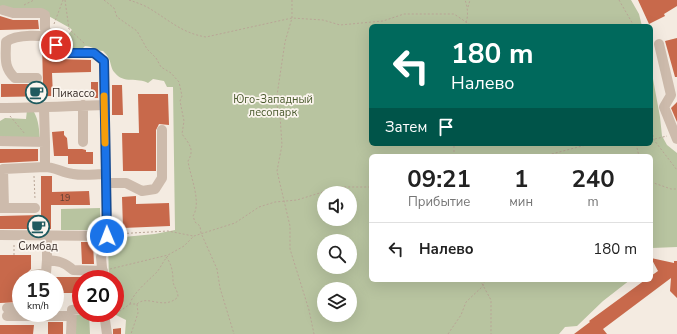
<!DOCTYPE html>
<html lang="ru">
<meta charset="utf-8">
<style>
:root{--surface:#fff;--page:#f6f6f6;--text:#222;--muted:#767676;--line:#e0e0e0}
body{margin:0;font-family:"Nunito Sans",sans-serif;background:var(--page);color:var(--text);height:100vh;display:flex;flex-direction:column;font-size:15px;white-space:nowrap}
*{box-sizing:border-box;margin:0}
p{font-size:13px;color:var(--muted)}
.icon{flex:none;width:22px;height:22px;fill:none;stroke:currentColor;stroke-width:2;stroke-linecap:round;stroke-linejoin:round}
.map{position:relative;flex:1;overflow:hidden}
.details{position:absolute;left:369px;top:154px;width:284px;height:128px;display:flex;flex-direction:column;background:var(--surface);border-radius:6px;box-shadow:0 4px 16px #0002}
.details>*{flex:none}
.banner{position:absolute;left:369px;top:24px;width:284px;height:122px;border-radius:6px;box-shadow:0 4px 16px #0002;background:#00695c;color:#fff;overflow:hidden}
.fabs{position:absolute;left:317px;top:186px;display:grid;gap:8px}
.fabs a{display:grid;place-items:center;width:40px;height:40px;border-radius:50%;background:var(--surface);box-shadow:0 4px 16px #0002;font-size:20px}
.speed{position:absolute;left:12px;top:270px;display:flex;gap:8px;font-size:20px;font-weight:700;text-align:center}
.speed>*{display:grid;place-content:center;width:52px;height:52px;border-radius:50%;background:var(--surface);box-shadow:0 4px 16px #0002;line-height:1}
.speed small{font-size:10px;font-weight:400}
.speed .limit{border:6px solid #d22;background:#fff;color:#111}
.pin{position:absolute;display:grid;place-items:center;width:34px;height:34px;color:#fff;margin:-17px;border:2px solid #fff;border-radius:50%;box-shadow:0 1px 4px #0007}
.me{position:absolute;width:44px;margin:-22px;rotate:359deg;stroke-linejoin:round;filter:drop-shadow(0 0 3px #0008)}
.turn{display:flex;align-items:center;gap:14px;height:84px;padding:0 16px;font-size:18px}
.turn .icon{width:52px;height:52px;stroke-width:2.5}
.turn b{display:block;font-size:28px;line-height:34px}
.then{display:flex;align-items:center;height:38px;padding:0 16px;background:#0003;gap:8px;font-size:15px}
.eta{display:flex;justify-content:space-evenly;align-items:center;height:68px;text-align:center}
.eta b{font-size:24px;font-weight:700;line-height:28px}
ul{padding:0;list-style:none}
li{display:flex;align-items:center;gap:12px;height:52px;padding:0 16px;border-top:1px solid var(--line)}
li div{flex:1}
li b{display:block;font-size:15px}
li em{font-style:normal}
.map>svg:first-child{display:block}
.green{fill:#b8c4a0;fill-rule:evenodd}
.building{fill:#c8694b}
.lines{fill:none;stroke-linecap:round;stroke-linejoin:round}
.path{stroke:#b9a596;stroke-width:1;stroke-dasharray:2 2;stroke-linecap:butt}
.minor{stroke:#cdbbac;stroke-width:10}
.route-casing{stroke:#114b97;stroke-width:10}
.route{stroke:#1a73e8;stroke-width:7}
.slow{stroke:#f59e0b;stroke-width:7}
.labels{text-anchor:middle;stroke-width:3.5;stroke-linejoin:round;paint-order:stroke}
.number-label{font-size:9px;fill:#5e3e33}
.poi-label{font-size:11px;fill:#3b302b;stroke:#fbf5ee;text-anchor:start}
.park-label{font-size:11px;fill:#4a5a2e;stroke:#fbf5ee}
</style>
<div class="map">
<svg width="677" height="334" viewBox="0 0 677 334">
<rect width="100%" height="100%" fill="#f4ebe1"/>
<path class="green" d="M0,0h631l8,14 3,12h-271v118h280v-76l9,49 2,19 5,9 10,8v94l-25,1 -1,6v-98h-280v124h259l-27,21 -26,25 -12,1 -6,7h-434l1,-14 -14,-7h3v-34h-6l-1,-34 5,-2v-5l42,-4 20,-4 -2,-143h-6l-3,-6 -11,-2 -5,4c-10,-6 -25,1 -33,-10 -6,-6 -2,-13 -12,-22 -7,0 -11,-5 -18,-5l-4,4h-15l-7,-5 1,-5 4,-1 8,-9 -2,-2 -34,-19h-36zM324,193h26v26h-26zM324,241h26v26h-26zM324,289h26v26h-26z
M27,110l7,2c5,9 5,18 6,28l-40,-1v-18l5,-3 21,1z
M100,208v22h-39v-21z
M89,314l1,20h-15v-19z"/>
<path class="building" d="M638,0h39v6l-13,8 1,2 -16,8z
M0,16l13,4h25l1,9 -39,1z
M677,38v39h-2l-10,-36z
M42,44l7,1 5,14 37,1v12l-39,1 1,23 -52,1v-13h36l6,-1z
M91,82h7v16h-30v-7h23z
M112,85h10l1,30h-11z
M138,94h30l1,31 -10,-1 -3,6v41h-33l-1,-38h17z
M677,102v20l-6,-14z
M64,131v4l3,3 1,11h14l4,1v2h7v12h-25v-8h-14l-2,-24z
M0,149h38v12l-38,2z
M41,176h11v16l37,-1 1,14h-39v24h-51v-13l41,-1z
M136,196v8l33,-1 1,23 -47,2 -1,-31z
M81,242h12l1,22h-12z
M0,255h31v14l-3,3v7h-7v23l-21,1z
M651,258l23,5v-2h3v37l-7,-7 1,-13 -68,51 4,5h-33l16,-12 -1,-1 56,-41h6v-4l7,-5z
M55,277h26v16h-26z
M48,322h15v12h-15z
M0,325h34l-1,9h-33z
M121,328v6h-8v-5z"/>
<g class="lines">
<path class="path" d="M65,0l4,29 16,15
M104,0l10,8 3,9 20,14 10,18 9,9 5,9 10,6 8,9 3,14 -2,5 4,20 -2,13c7,10 13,15 6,27 2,15 14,41 5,55l2,6 5,4 1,7 16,36 3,19 14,46
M129,0c6,2 12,4 18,7 21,12 34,26 59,30l86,-19 31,2 17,5 43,-4 21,-7h50l18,12
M292,0v18l-7,24 -9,60 4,14 2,29 -5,26 13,55v23l19,61 5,24
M619,0l15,26
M24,5l10,-5
M468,7l2,-7
M54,24l9,-24
M464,26c5,-7 4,-18 1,-26
M10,116l15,18
M651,127l3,13 23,30
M651,140l16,-4
M636,144l3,12
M454,156v-12
M544,156l42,-11 25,-1
M34,176l1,23
M651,182l20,7h6
M115,234l53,-3 25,5
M14,255v-11
M110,269l58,-14 16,-9 10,-10 41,-13 24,-16 16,-5 22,-2 42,-13h32
M480,280l11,20v34
M130,304c2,-10 20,-25 27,-32 4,-5 6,-11 11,-16
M137,304c11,-10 26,7 41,-7 0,-6 -4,-10 -5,-15 0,-9 -1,-18 -7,-25
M113,316l17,-12h7l1,9 -7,21
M448,334l13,-19 5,-13 17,-16 2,-6"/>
<path class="minor" d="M3,10l10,3h28l4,2v14l4,7
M659,44l12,51 -7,12 13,32
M37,78h-22c-12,-11 -9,-21 -9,-36 10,-8 38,-8 49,-2l3,13h36l10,8 3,175 -6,21 2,22
M0,108c35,0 69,-2 105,-3
M44,108l1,34
M0,141l45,1v25l-42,2 1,39
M83,142v-37
M45,167c10,0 18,6 28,7 11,2 22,0 33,0
M106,183h20l16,8 13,-2 7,-11v-48
M0,208h35
M0,235l107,1
M47,236v24
M34,279v-4l12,-2 1,-13c11,1 18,2 26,10l30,1
M7,308h14
M104,313l3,21
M7,316h64
M71,334l1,-24 9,-1"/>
</g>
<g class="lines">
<defs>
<path id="route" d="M56,45l2,8h36l10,8 3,175"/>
</defs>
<use href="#route" class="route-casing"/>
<use href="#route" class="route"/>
<path class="slow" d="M104,96l1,47"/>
</g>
<defs>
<symbol id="cafe-ring" viewBox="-11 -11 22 22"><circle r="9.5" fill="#fbf5ee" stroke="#1f5a5e" stroke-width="1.5"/><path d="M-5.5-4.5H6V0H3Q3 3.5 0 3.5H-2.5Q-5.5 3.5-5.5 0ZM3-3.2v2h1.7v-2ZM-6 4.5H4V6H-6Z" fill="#1f5a5e"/></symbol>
</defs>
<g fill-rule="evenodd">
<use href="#cafe-ring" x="24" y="80" width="25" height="25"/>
<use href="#cafe-ring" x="26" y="214" width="25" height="25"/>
</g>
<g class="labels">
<g class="number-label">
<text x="65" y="201">19</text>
</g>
<g class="poi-label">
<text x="52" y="97">Пикассо</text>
<text x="38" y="250" text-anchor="middle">Симбад</text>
</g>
<g class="park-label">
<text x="273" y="103">Юго-Западный<tspan x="273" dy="13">лесопарк</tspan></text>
</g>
</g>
</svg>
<div class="fabs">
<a><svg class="icon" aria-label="sound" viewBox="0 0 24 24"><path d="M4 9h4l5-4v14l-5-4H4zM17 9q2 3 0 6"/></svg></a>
<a><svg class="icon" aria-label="search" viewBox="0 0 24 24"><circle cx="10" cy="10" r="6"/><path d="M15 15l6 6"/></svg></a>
<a><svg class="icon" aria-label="layers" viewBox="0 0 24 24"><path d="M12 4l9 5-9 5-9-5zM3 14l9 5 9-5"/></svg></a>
</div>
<div class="speed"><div>15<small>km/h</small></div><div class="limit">20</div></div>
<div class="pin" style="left:56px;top:45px;background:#d93025"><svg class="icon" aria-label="arrive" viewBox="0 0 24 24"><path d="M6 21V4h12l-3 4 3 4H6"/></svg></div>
<svg class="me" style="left:107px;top:236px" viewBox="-20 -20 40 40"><circle r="17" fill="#1a73e8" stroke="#fff" stroke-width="3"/><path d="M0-11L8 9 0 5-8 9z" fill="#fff"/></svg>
<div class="banner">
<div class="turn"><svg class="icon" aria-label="left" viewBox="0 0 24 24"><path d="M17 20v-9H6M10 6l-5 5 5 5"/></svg><div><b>180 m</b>Налево</div></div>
<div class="then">Затем<svg class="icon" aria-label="arrive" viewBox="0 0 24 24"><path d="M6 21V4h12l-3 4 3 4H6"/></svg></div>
</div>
<section class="details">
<div class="eta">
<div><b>09:21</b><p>Прибытие</p></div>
<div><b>1</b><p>мин</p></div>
<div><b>240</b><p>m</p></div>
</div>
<ul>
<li><svg class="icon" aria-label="left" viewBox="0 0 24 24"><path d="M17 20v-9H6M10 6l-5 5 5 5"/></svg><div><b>Налево</b></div><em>180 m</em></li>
</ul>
</section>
</div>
